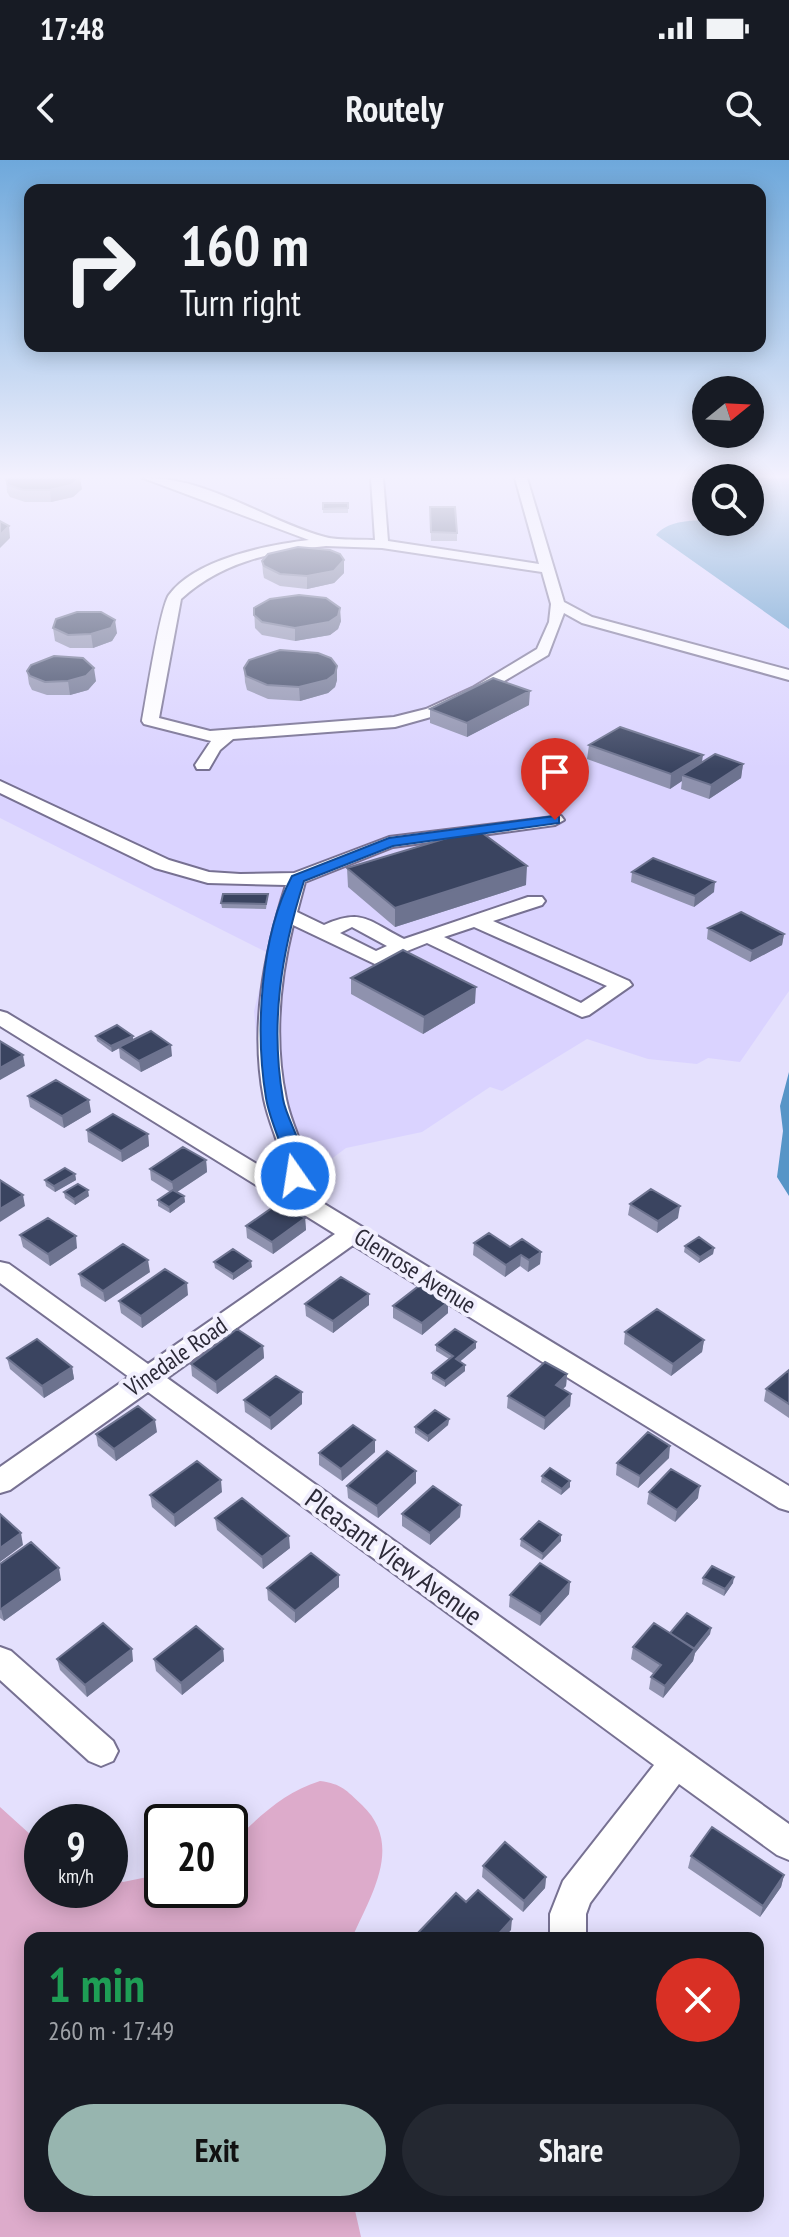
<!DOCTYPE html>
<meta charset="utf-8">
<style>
:root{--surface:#171b24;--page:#242831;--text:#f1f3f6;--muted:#9ea1a6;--accent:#97b5af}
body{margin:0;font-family:"PT Sans Narrow",sans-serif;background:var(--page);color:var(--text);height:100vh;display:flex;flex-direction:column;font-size:30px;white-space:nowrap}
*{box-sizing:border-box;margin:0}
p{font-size:26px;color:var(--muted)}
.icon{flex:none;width:44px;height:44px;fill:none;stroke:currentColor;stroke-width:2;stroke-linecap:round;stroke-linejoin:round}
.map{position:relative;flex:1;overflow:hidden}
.drawer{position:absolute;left:24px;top:1772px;width:740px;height:280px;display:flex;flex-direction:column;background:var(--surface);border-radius:16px;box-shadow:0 4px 20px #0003}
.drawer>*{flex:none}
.top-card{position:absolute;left:24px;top:24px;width:742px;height:168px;border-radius:16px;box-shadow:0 4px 20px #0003;background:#171b24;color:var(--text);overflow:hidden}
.needle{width:52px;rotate:72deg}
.fabs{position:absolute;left:692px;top:216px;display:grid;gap:16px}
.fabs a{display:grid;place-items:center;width:72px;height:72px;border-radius:50%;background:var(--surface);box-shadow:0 4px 20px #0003;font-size:40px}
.speed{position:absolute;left:24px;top:1644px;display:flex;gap:16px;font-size:40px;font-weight:700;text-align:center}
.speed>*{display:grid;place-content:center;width:104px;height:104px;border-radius:50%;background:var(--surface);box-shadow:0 4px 20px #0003;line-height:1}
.speed small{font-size:20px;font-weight:400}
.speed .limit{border:4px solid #111;border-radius:12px;background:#fff;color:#111}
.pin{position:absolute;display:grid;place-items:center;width:68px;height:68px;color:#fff;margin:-82px -34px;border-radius:50% 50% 50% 0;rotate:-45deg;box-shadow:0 0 8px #0007}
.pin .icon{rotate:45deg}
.me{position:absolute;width:88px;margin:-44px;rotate:347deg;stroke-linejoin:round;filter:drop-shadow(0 0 6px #0008)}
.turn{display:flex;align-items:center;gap:28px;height:168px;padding:0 24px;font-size:36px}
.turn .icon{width:104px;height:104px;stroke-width:2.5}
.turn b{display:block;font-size:56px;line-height:68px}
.round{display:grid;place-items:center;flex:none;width:84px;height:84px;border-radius:42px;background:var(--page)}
.head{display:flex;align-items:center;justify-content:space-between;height:136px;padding:0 24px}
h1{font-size:48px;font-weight:800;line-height:60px;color:#1e9e55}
.button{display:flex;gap:16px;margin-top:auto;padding:16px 24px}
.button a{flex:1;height:92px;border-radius:48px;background:var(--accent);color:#111;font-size:32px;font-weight:800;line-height:92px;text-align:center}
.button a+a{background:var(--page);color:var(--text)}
.status{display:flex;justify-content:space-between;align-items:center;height:56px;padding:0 40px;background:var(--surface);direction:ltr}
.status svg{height:22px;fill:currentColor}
header{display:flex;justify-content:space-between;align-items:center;height:104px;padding:0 24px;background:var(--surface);font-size:36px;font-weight:800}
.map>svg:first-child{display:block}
.built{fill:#dad3ff}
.green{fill:#ddabcb}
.water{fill:#5795c7}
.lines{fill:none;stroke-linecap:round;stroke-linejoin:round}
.minor-casing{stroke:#777192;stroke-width:4}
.minor{fill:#fff;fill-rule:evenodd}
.wall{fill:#8f92ae}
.shaded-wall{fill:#6d738f}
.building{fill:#3a4460;stroke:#6d738f;stroke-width:2}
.route{fill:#1a73e8;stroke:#114b97;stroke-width:2}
.labels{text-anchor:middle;stroke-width:8;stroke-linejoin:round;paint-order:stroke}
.street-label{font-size:24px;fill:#2c2a38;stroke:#f1effe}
.near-street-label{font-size:28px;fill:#2c2a38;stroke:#f1effe}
</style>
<div class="status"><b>17:48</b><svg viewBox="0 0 49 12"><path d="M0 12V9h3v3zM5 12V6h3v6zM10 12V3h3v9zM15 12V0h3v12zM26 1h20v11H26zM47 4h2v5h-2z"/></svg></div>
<header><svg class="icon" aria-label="back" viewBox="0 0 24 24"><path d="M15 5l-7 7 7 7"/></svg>Routely<svg class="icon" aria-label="search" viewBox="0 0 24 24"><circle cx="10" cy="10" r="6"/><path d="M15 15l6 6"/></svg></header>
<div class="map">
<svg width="789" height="2077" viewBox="0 0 789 2077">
<rect width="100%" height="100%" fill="#e4e0fd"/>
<path class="built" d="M0,318h744h-38v42h-16l99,109v362l-49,71 -32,-4 -11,6 -49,-5 -61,-20 -85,52 -12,-4 -68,45 -76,16 -20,15 -46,-1 -19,-71 -7,-80 14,-58 -268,-135z"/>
<path class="green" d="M320,1621c22,3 26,9 42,24 42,40 9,90 -10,133h-322v268h324l7,31h-361v-430l42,38v45h68v-13l13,5 39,-8v16h68v-45c28,-27 52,-52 90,-64z"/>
<path class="water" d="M744,318h45v151l-133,-94c17,-22 68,-13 94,-13v-12l15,-11 -13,-9 -2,-12z
M789,912v124l-12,-19 6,-46 -3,-25z"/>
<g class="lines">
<defs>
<path id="minor" d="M143,318c63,-2 123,43 182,59 15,4 35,2 50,3l-4,-62h12l5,63 151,23 -24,-86h12l37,124 28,15 197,53v10l-207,-57 -18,-10 -16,42 -64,38 -46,22 -43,12 -162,12 -13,11 -11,19h-12l-2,-4 16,-24 -67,-17 -2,-3c4,-21 18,-114 27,-126 26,-36 98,-50 140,-55zM326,386l56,2 160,24 9,32 -2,18 -12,27 -63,38 -48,22 -32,8 -184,14 -51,-13 22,-119c40,-37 92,-48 145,-53z
M0,621l169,79 40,12 31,2 54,-1 95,-36 172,-21 3,4 -9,5 -162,22 -88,35 -8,30 27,13c39,-17 44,-4 80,14l124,-42h14l3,4 -3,4 -49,16 136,60 3,4 -43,30 -7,2 -155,-74 -52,21 -82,-39c-14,57 -19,117 -7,174 5,25 18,47 23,72l-11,17 491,298v25l-10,-3 -426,-263 -186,133 622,446v36l-12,-5 -98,-71 -89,119 -4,11v24h-36v-24l13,-33 91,-116 -506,-373 -138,98 -10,3v-26l129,-90 -129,-94v-21l9,2 139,100 187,-130 -335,-208v-15l7,2 273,165 5,-7c-4,-25 -16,-47 -21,-72 -14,-72 0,-145 22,-214l-78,-2 -53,-15 -155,-75zM352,767l35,19 -11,5 -36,-18zM474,767l133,59 -26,17 -137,-66z
M0,1487l11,4 102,90 5,10 -5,10 -12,5 -12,-5 -89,-81z"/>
</defs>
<use href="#minor" class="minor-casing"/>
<use href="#minor" class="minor"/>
</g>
<path class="wall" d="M256,318h33l-7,1z
M6,320l76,9 -9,8 -22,5h-26l-15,-5 -3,-5z
M323,343h25v10h-25z
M430,347l27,26v8h-26z
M344,400v13l-10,10 -27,6 -27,-3 -16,-8 -1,-5 -1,-12z
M254,448l87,13 -3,8 -8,6 -35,6 -33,-6 -7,-7z
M53,468l64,5 -5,8 -19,7h-23l-15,-7z
M244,508l93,12 -2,7 -7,6 -28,8 -32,-2 -21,-9 -2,-8z
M27,511l69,10 -8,9 -18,5h-23l-15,-5 -3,-6z
M529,545l-62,32 -37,-14v-14z
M589,585l113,17 41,2 -2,14 -32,21 -28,-10 1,-8 -12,8 -83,-30z
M347,708l179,17 -131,42 -47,-40z
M632,712l82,20 -20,15 -63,-25z
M268,734l-2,15 -44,-1 -1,-5z
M708,768l76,6 -2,11 -32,17 -43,-23z
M351,818l124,25 -52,31 -72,-40z
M96,876h37v4l39,16 -31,16 -21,-14 -1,-10 -7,4 -15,-11z
M28,936l63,16 -27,16 -34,-21z
M87,970l61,4 1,12 -27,16 -34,-20z
M206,1000l1,12 -30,20 7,4 1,6 -15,11 -12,-7v-6l12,-8 -19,-12 -1,-11z
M75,1014l1,6 -21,12 -9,-6 -1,-6z
M64,1032l25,4 -14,9 -10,-7z
M630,1044l48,14 -21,15 -29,-18z
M305,1058l1,12 -33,24 -26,-16 -1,-12z
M20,1075l57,13 -27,18 -27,-19z
M474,1083l67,9 -1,12 -12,8 -8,-6 -15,11 -32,-22z
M685,1086l29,2 -1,6 -14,9 -15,-11z
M214,1102l38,5 -19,13 -18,-12z
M150,1112l-45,30 -24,-16 -2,-12z
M369,1134v11l-36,28 -27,-17 -1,-12z
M188,1135l-46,33 -21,-15 -2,-12z
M448,1142v11l-26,22 -29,-17v-12z
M625,1172l79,8 -2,12 -31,24 -47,-32z
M436,1185l40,3 -16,13 5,10 -20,16 -13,-8v-6l17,-14 -13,-8z
M263,1186l1,12 -47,36 -25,-18 -1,-12z
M7,1198l65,9 2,12 -30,19 -34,-29z
M789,1210v48l-25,-17 2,-12z
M567,1214l-1,12 -3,3 8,5 -1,12 -26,24 -37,-22 1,-12z
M302,1232v12l-31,26 -26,-18 -1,-12z
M449,1259l-1,6 -20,17 -13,-9v-6z
M157,1272l-41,29 -18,-15 -2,-12z
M375,1280v12l-33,29 -23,-16v-12z
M669,1298l-31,30 -22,-13 1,-12z
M542,1316l28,11 -9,8 -20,-13z
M416,1323l-38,35 -30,-20 -1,-12z
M222,1332l-47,35 -23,-20 -2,-12z
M649,1332l49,6 -23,24 -28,-18z
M461,1345l-1,12 -30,28 -28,-19v-12z
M215,1358l75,30 -27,21 -46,-39z
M561,1375v6l-19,19 -22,-14 1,-7z
M0,1404l61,16 -57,41 -4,-3z
M703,1418l30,5 -9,13 -22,-12z
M570,1422l-1,12 -29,32 -31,-19 1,-12z
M339,1427l-44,36 -27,-23 -1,-12z
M711,1468l-1,6 -15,19 -2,8 -30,37 -14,-9 2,-12 3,-3 -23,-15 2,-12 37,-14z
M223,1489l1,12 -42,34 -26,-24 -2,-12z
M57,1499l76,2 -46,36 -27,-27z
M691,1696l93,19 -3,12 -21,30 -72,-49z
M483,1706l63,11 -1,11 -22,24 -41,-35z"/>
<path class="shaded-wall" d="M80,318l2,11 -9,8 -22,5 -1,-12z
M9,366l1,12 -10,10v-13z
M344,400v13l-10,10 -27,6v-13z
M340,448l1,13 -3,8 -8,6 -35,6v-13z
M115,460l2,13 -5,8 -19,7 -2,-14z
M337,506v14l-2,7 -7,6 -28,8 -1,-14z
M94,508l2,13 -8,9 -18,5 -2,-14z
M530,531l-1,14 -62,32v-14z
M703,595l-2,14 -19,6v6l-12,8 1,-15z
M743,604l-2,14 -32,21 2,-14z
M527,706l-1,19 -131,42v-19z
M715,722l-1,10 -20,15 1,-11z
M784,774l-2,11 -32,17 2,-11z
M476,827l-1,16 -52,31 1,-17z
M133,876v5l-21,11 -1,-6z
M171,885l1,11 -31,16 -2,-11z
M23,895l2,11 -25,14v-12z
M89,940l2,12 -27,16 -2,-12z
M148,974l1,12 -27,16 -1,-11z
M206,1000l1,12 -33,22 -2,-12z
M75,1014l1,6 -21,12 -1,-6z
M88,1030l1,6 -14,9 -1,-6z
M23,1035l2,11 -25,16v-13z
M184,1036l1,6 -15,11 -1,-6z
M680,1046l-2,12 -21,15 1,-12z
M305,1058l1,12 -33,24 -1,-12z
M76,1076l1,12 -27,18 -2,-12z
M714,1088l-1,6 -14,9 1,-6z
M541,1092l-1,12 -12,8 1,-12z
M521,1095l-1,11 -15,11 1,-12z
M148,1100l2,12 -45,30 -2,-11z
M251,1101l1,6 -19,13v-6z
M187,1123l1,12 -46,33 -1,-12z
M369,1134v11l-36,28v-12z
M448,1142v11l-26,22v-12z
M704,1180l-2,12 -31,24 2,-12z
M476,1182v6l-20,17v-6z
M263,1186l1,12 -47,36 -1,-12z
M465,1205v6l-20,16v-6z
M72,1207l2,12 -30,19 -2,-12z
M567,1214l-1,12 -12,11 2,-12z
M302,1232v12l-31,26 -1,-12z
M571,1234l-1,12 -26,24 1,-12z
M449,1259l-1,6 -20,17v-6z
M155,1260l2,12 -41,29 -2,-12z
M375,1280v12l-33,29 -1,-12z
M670,1286l-1,12 -31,30 2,-12z
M416,1311v12l-38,35 -1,-12z
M221,1320l1,12 -47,35 -1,-12z
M570,1321v6l-9,8 1,-6z
M700,1326l-2,12 -23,24 2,-12z
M461,1345l-1,12 -30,28v-12z
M21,1373l2,12 -23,17v-14z
M561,1375v6l-19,19 1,-6z
M289,1376l1,12 -27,21 -1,-12z
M59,1408l2,12 -57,41 -3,-12z
M339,1415v12l-44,36v-12z
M734,1417l-1,6 -9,13 1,-7z
M570,1422l-1,12 -29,32 1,-12z
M711,1468l-1,6 -15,19 -2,8 -30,37 2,-12z
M132,1489l1,12 -46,36 -2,-12z
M223,1489l1,12 -42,34 -1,-12z
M784,1715l-3,12 -21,30 3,-11z
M546,1717l-1,11 -22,24 1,-11z
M512,1759l-1,11 -7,8h-9z"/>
<path class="building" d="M8,318h72l-9,7 -21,5h-27l-15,-5 -2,-5z
M323,343h25v5l-25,1z
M430,347h25l2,26 -26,-1z
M0,361l9,5 -9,9z
M298,387l32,3 10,4 4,6 -10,11 -27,5 -27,-2 -16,-8 -2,-5 6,-7z
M299,435l27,3 14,10 -2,8 -9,6 -34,6 -33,-6 -8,-7v-7l16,-9z
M77,452h24l14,8 -4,8 -20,6 -23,1 -15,-7 3,-9z
M280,490l38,3 13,5 6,8 -2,8 -8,6 -28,7 -32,-2 -21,-9 -2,-8 5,-8z
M54,496l29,2 11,10 -8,8 -18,5 -23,1 -15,-6 -3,-5 4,-6z
M493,518l37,13 -63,32 -37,-14z
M620,567l83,28 -32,19 -82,-29z
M715,594l28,10 -32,21 -29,-10z
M477,669l50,37 -132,42 -48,-40z
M653,698l62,24 -20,14 -63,-24z
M223,734h45l-2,10 -45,-1z
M741,752l43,22 -32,17 -44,-23z
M403,790l73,37 -52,30 -73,-39z
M117,865l16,11 -22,10 -15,-10z
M151,871l20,14 -32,16 -20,-14z
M0,881l23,14 -23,13z
M56,920l33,20 -27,16 -34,-20z
M113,954l35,20 -27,17 -34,-21z
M183,987l23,13 -34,22 -22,-13z
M65,1008l10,6 -21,12 -9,-6z
M0,1020l23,15 -23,14z
M78,1024l10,6 -14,9 -10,-7z
M651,1029l29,17 -22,15 -28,-17z
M173,1030l11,6 -15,11 -11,-7z
M279,1043l26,15 -33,24 -26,-16z
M48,1058l28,18 -28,18 -28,-19z
M489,1073l21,14 12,-8 19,13 -12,8 -8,-5 -15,10 -32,-22z
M699,1077l15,11 -14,9 -15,-11z
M123,1084l25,16 -45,31 -24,-17z
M233,1089l18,12 -18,13 -19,-12z
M165,1109l22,14 -46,33 -22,-15z
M341,1117l28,17 -36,27 -28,-17z
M420,1125l28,17 -26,21 -29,-17z
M657,1149l47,31 -31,24 -48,-32z
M237,1169l26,17 -47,36 -25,-18z
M455,1169l21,13 -20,17 9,6 -20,16 -13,-8 21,-17 -17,-11z
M37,1179l35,28 -30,19 -35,-28z
M545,1202l22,12 -11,11 15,9 -26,24 -37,-22z
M789,1210v34l-23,-15z
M276,1216l26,16 -32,26 -26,-18z
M138,1246l17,14 -41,29 -18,-15z
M435,1250l14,9 -21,17 -13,-9z
M353,1265l22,15 -34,29 -22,-16z
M648,1272l22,14 -30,30 -23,-13z
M387,1291l29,20 -39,35 -30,-20z
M197,1301l24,19 -47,35 -24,-20z
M550,1308l20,13 -8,8 -20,-13z
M671,1309l29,17 -23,24 -28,-18z
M433,1326l28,19 -31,28 -28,-19z
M242,1338l47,38 -27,21 -47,-39z
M0,1354l21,19 -21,15z
M539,1361l22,14 -18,19 -22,-15z
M31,1382l28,26 -58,41 -1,-1v-44z
M311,1393l28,22 -44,36 -28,-23z
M540,1403l30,19 -29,32 -31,-19z
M712,1406l22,11 -9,12 -22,-11z
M687,1453l24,15 -17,21 -24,-16z
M103,1463l29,26 -47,36 -28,-26z
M654,1463l41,26 -30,37 -14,-9 10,-12 -28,-18z
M196,1466l27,23 -42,34 -27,-24z
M712,1667l72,48 -21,31 -72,-50z
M505,1682l41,35 -22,24 -41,-35z
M478,1730l34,29 -17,19 -81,-1 42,-44 10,9z"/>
<linearGradient id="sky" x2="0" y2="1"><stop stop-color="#6ea8db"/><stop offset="0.52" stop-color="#f3f1fe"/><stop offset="1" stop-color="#f3f1fe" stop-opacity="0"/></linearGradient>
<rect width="789" height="609" fill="url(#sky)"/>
<path class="route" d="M555,656l4,1v6l-166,23 -89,35c-23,72 -34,143 -21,218 4,24 30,58 19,81h-13c-4,-8 -3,-19 -6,-29 -6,-17 -14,-35 -17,-53 -11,-67 -6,-161 26,-222l97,-38z"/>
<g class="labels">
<g class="street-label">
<text transform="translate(415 1111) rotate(32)" y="8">Glenrose Avenue</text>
<text transform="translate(176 1197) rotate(-35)" y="8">Vinedale Road</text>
</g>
<g class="near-street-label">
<text transform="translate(394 1397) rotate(36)" y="10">Pleasant View Avenue</text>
</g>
</g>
</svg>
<div class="fabs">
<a><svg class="needle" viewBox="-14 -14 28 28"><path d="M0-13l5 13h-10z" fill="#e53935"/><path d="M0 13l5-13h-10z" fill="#9ea1a6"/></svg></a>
<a><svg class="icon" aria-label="search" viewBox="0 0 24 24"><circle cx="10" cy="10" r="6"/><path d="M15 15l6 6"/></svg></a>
</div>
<div class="speed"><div>9<small>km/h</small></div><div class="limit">20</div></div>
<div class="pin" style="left:555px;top:660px;background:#d93025"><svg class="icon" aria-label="arrive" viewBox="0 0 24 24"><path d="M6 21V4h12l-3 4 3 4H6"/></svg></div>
<svg class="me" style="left:295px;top:1016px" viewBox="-20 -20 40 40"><circle r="17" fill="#1a73e8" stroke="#fff" stroke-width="3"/><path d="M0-11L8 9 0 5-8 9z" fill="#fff"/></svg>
<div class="top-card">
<div class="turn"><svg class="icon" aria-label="right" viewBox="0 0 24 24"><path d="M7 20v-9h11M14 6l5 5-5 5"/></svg><div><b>160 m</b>Turn right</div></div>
</div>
<section class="drawer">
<div class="head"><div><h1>1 min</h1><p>260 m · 17:49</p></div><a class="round" style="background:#d93025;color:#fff"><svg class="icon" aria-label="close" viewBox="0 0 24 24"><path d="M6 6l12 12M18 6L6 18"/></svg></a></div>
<div class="button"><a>Exit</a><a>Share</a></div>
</section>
</div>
